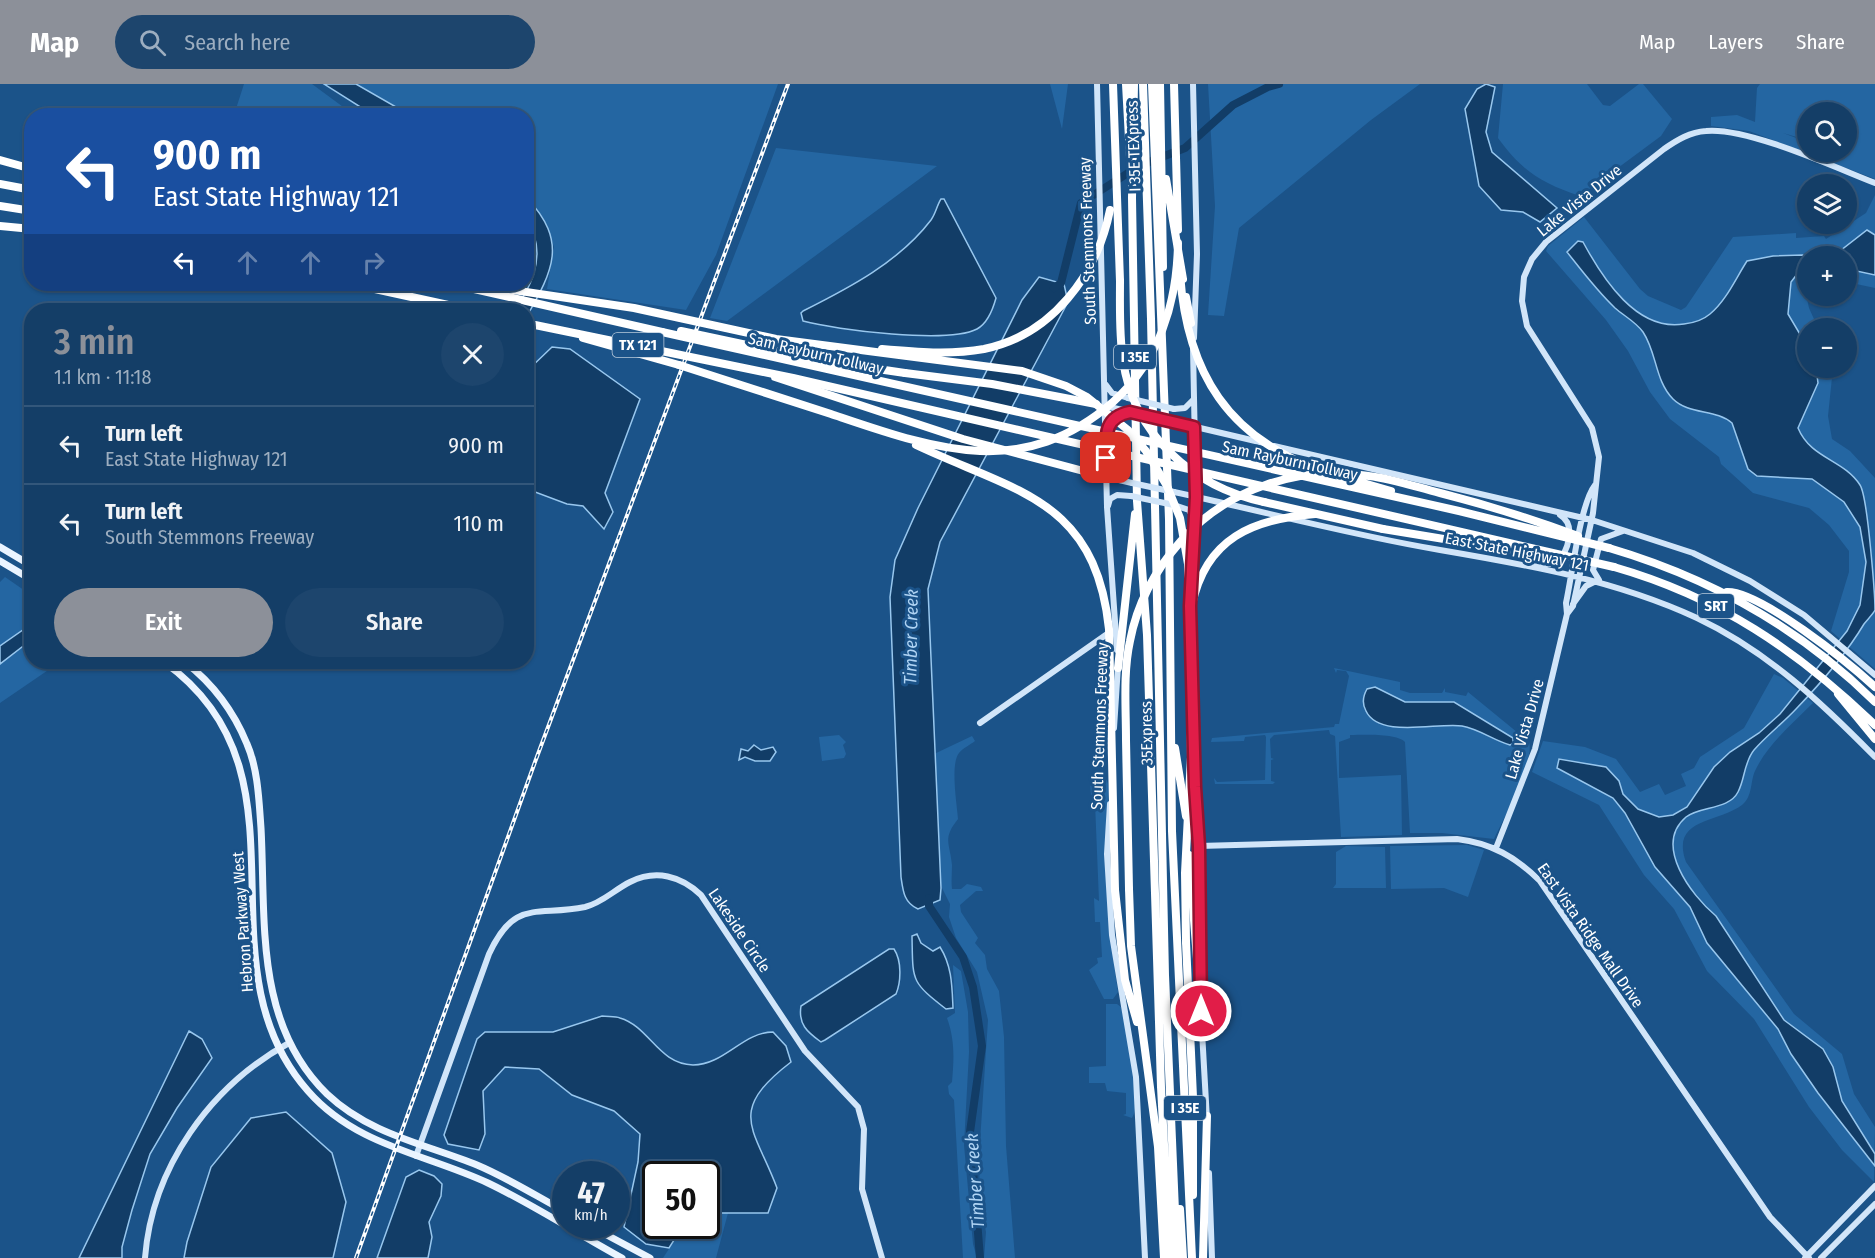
<!DOCTYPE html>
<meta charset="utf-8">
<style>
:root{--surface:#143e67;--page:#1d456d;--text:#f1f3f6;--muted:#9daec0;--line:#33577b;--accent:#8c9099}
body{margin:0;font-family:"Fira Sans Condensed",sans-serif;background:var(--page);color:var(--text);height:100vh;display:flex;flex-direction:column;font-size:22px;white-space:nowrap}
*{box-sizing:border-box;margin:0}
p{font-size:20px;color:var(--muted)}
.icon{flex:none;width:33px;height:33px;fill:none;stroke:currentColor;stroke-width:2;stroke-linecap:round;stroke-linejoin:round}
.map{position:relative;flex:1;overflow:hidden}
.details{position:absolute;left:24px;top:219px;width:510px;height:366px;display:flex;flex-direction:column;background:var(--surface);border-radius:24px;box-shadow:0 2px 4px #0004,0 0 0 2px var(--line)}
.details>*{flex:none}
.top-card{position:absolute;left:24px;top:24px;width:510px;height:183px;border-radius:24px;box-shadow:0 2px 4px #0004,0 0 0 2px var(--line);background:#1a4fa0;color:#fff;overflow:hidden}
.controls{position:absolute;left:1797px;top:18px;display:grid;gap:12px}
.controls a{display:grid;place-items:center;width:60px;height:60px;border-radius:50%;background:var(--surface);box-shadow:0 2px 4px #0004,0 0 0 2px var(--line);font-size:30px}
.speed{position:absolute;left:552px;top:1077px;display:flex;gap:12px;font-size:30px;font-weight:700;text-align:center}
.speed>*{display:grid;place-content:center;width:78px;height:78px;border-radius:50%;background:var(--surface);box-shadow:0 2px 4px #0004,0 0 0 2px var(--line);line-height:1}
.speed small{font-size:15px;font-weight:400}
.speed .limit{border:3px solid #111;border-radius:9px;background:#fff;color:#111}
.pin{position:absolute;display:grid;place-items:center;width:51px;height:51px;color:#fff;margin:-26px;border-radius:12px;box-shadow:0 3px 9px #0006}
.me{position:absolute;width:66px;margin:-33px;rotate:0deg;stroke-linejoin:round;filter:drop-shadow(0 0 4px #0008)}
.turn{display:flex;align-items:center;gap:21px;height:126px;padding:0 30px;font-size:27px}
.turn .icon{width:78px;height:78px;stroke-width:2.5}
.turn b{display:block;font-size:42px;line-height:51px}
.lanes{display:flex;align-items:center;height:57px;padding:0 30px;background:#0003;justify-content:center;gap:30px;direction:ltr}
.lanes .off{opacity:.35}
.round{display:grid;place-items:center;flex:none;width:63px;height:63px;border-radius:32px;background:var(--page)}
.head{display:flex;align-items:center;justify-content:space-between;height:102px;padding:0 30px}
h1{font-size:36px;font-weight:600;line-height:45px;color:var(--accent)}
.action{display:flex;gap:12px;margin-top:auto;padding:12px 30px}
.action a{flex:1;height:69px;border-radius:36px;background:var(--accent);color:#fff;font-size:24px;font-weight:600;line-height:69px;text-align:center}
.action a+a{background:var(--page);color:var(--text)}
ul{padding:0;list-style:none}
li{display:flex;align-items:center;gap:18px;height:78px;padding:0 30px;border-top:2px solid var(--line)}
li div{flex:1}
li b{display:block;font-size:22px}
li em{font-style:normal}
header{display:flex;align-items:center;gap:36px;box-sizing:border-box;height:84px;padding:0 30px;background:var(--accent);color:#fff}
header strong{font-size:28px}
nav{display:flex;gap:33px;margin-inline-start:auto;font-size:21px}
.search{width:420px;height:54px;background:var(--page);display:flex;align-items:center;gap:15px;box-sizing:border-box;padding:0 21px;border-radius:33px;color:var(--muted);font-size:22px}
.map>svg:first-child{display:block}
.green{fill:#2466a2;fill-rule:evenodd}
.water{fill:#123d67;stroke:#98c7ee;stroke-width:1.5}
.lines{fill:none;stroke-linecap:round;stroke-linejoin:round}
.river{stroke:#123d67;stroke-width:8}
.secondary{stroke:#d1e5f9;stroke-width:6}
.primary{stroke:#eaf4ff;stroke-width:7}
.highway{stroke:#fff;stroke-width:8}
.rail-casing{stroke:#fff;stroke-width:4}
.rail{stroke:#1b5389;stroke-width:1.5;stroke-dasharray:4.5;stroke-linecap:butt}
.secondary-bridge{stroke:#d1e5f9;stroke-width:6}
.highway-bridge{stroke:#fff;stroke-width:8}
.route-casing{stroke:#92132f;stroke-width:15}
.route{stroke:#e11d48;stroke-width:10}
.labels{text-anchor:middle;stroke-width:6;stroke-linejoin:round;paint-order:stroke}
.shield{fill:#1b5389;stroke:#bbcbdc;stroke-width:1.5}
.shield-label{font-size:15px;font-weight:bold;fill:#fff}
.street-label{font-size:16px;fill:#fff;stroke:#1b5389}
.water-label{font-size:18px;font-style:italic;fill:#b0d4f4;stroke:#1b5389}
</style>
<header>
<strong>Map</strong>
<div class="search"><svg class="icon" aria-label="search" viewBox="0 0 24 24"><circle cx="10" cy="10" r="6"/><path d="M15 15l6 6"/></svg>Search here</div>
<nav><a>Map</a><a>Layers</a><a>Share</a></nav>
</header>
<div class="map">
<svg width="1875" height="1174" viewBox="0 0 1875 1174">
<rect width="100%" height="100%" fill="#1b5389"/>
<path class="green" d="M244,0h68l42,31h-120z
M356,0h422l-62,171 -30,55 -139,-21 7,-42 -7,-22 -20,-27 -1,-82 -116,-1z
M1050,0h18l-6,45z
M1208,0h212l-49,36 -132,108 -15,88 -16,-1 7,-109z
M1503,0h84l16,21 7,1 29,-22h4l29,35 -11,17 -81,60c-39,-13 -58,-25 -82,-58z
M1760,0h115v95l-126,-48 -38,-5v-9l26,-2 18,7 2,-34zM1808,28h38v40h-38l-1,-10 -24,-9 24,7z
M776,64l161,18 -210,155 -17,-3z
M1875,111v93l-28,-6 -1,-26h-38l-1,27 -3,2 5,23 9,20h-10v40h25l-5,48 4,23 18,12 25,27v191l-44,-38 18,-59v-21l-20,-26 -20,-17 -56,-15 -32,-29 -2,-7 -49,-38 -20,-27 -22,-41 -22,-31 -60,-69 2,-5 36,-29 56,72 8,7 33,14 5,-3 47,-70 63,-4v5l28,-2 2,3 40,-26z
M5,493l26,18 1,67h28l-60,41v-121z
M1334,584l66,14v8l10,3h32l3,-5v4l21,4 2,-4 61,50c6,19 -26,78 -35,97l-52,-6h-32l-5,-91c-9,-9 -41,-7 -55,-7v3l-11,4v36l62,-3 1,60 -61,2 -6,-101 -5,-2 -1,-4 -55,5 -4,4 1,19 3,1 -3,1v21l4,1 -2,2h-58l-1,-6 3,4 48,-2 1,-43 -1,-2 -20,2 -1,4 -33,1 1,-4 122,-11 1,-3h4l10,-48 -3,-5 -9,-1 -1,3z
M1774,590l9,4 30,25c-20,20 -46,42 -58,68 -5,11 -2,25 -13,34 -24,18 -72,13 -56,57l108,152 48,40 12,40 21,33 -1,55 -32,-32 -33,-43 -55,-88 -47,-48 -33,-62 -30,-34 -45,-70 -67,-33 11,-31 42,6 31,12 24,33 19,-8 6,11 21,-9 -5,-12 13,-6 6,-11 44,-29z
M839,651l7,7 -3,3 3,9 -2,4 -22,3 -3,-24z
M972,652l3,5c-5,4 -12,7 -16,12 -9,11 -2,52 -1,66 -16,20 -8,24 -6,46 0,8 -1,16 0,24h9l6,-5 14,3 2,4h-7l-16,14 1,7 17,26 -3,5 10,12 2,14 12,22 5,46 2,109 9,112h-31l2,-26 -6,-32 -1,-43 9,-137 -11,-48 -21,-34 -7,-21 1,-13 -12,-24 -6,-125z
M1103,692c11,7 3,33 3,44 0,58 3,115 12,172l-5,7h-9l-15,-29 9,-7 -1,-5 5,-1 -2,-35h-5l-1,-24 5,3 -4,-98h-3l3,-4 -4,-3 -1,-16z
M1467,761l17,5 -16,47 -24,-9 -53,1 -1,-43z
M1346,762l39,1 1,41h-53l3,-4v-32z
M953,881l8,6 7,41 1,40 -5,93 9,99 4,14h-14l-9,-158 -5,-6 -1,-8 4,-4c2,-23 3,-42 -5,-64l8,-5z
M1106,920h11l4,3c5,21 22,94 11,111l-9,-3 3,-1v-21l-19,-2 -2,-8h-16v-16l17,-1z
M707,1129h21l-12,45h-53l21,-32h22z"/>
<path class="water" d="M324,0h32l54,31h-37z
M1486,0l9,3 -9,45 6,20 65,56 -17,14 -17,-10 -22,-2 -22,-24 -14,-77 12,-20z
M527,114c41,44 26,72 0,118l-1,-6h-11c15,-22 28,-48 19,-75 -5,-17 -7,-18 -7,-37z
M941,115h3l52,99c-3,11 -8,25 -19,31 -29,15 -140,1 -174,-8l-2,-8 2,-2c46,-23 96,-49 128,-91 5,-7 6,-15 10,-21z
M1867,146l8,5v40l-28,-6 -1,-13h-38l-1,14 -9,3 -7,9 -3,32 19,32 1,22h8l2,15 -20,45c13,31 45,31 62,57 8,12 15,113 15,125 -1,3 -8,10 -11,14 -18,30 -43,59 -68,85 -13,14 -29,26 -42,41 -10,12 -9,29 -16,42 -9,18 -39,14 -52,25 -33,28 5,78 30,99l68,104 39,29 10,18 9,34 33,53v12l-57,-73 -27,-39 -13,-25 -71,-86 -17,-36 -35,-40 -30,-54 -12,-15 -56,-30 2,-9 47,8 13,14 4,13 15,15 21,8 14,-2 14,-8 27,-40 16,-15 29,-19 21,-19 67,-83 13,-26 6,-43 -6,-35 -16,-25 -32,-23 -55,-3 -9,-7 -16,-46c-16,-14 -43,-8 -59,-24 -18,-18 -16,-46 -30,-67 -7,-10 -19,-16 -28,-24 -18,-17 -33,-37 -48,-56l11,-11 5,1c20,37 54,90 101,82 9,-1 19,-4 26,-10 16,-13 26,-36 37,-53l26,-5 63,-2z
M1039,193l25,7 4,18 -128,240 -12,47 13,299 -1,12 -22,9c-14,-6 -15,-18 -17,-32l-11,-280 5,-37 23,-52 104,-208z
M552,263l18,2 70,50 -35,94 8,19 -9,17 -21,-23 -16,-2 -40,-15v-118z
M31,536v20l-31,24v-18l27,-19z
M1375,603l30,15h49l59,36v5l-3,2c-17,-5 -31,-16 -48,-19 -23,-4 -83,13 -96,-15 -4,-7 -3,-15 1,-22z
M754,661l7,5 12,-3 3,5 -6,9h-15l-10,-4 -6,3 2,-11 7,2z
M917,850l4,9 12,8 7,-4c12,19 12,39 13,61l-7,1c-36,-28 -33,-28 -34,-73z
M889,865h5c8,12 7,33 2,45l-71,46 -4,2c-14,-10 -23,-18 -20,-36z
M602,932c6,1 13,0 18,2 30,9 38,46 73,47 31,0 50,-33 80,-33l13,14 5,16c-65,50 -37,65 -14,126l-9,25h-61l-1,-39h-50v52h27l-14,22 -23,-4 -22,-17 14,-65 2,-28 -26,-23 -42,-16 -33,-26 -34,-2 -22,24 2,43 -6,16 -31,-6 -4,-9 33,-96 8,-7h68z
M189,947l13,8 10,19 -35,50 -27,46 -18,56 -10,37v11h-43z
M286,1028l46,41 14,49 -13,56h-149l3,-16 24,-75 40,-49z
M419,1086l15,6 8,8 -1,12 -12,26 3,15 -4,21h-51l29,-81z"/>
<g class="lines">
<path class="river" d="M1054,204l7,-5 20,-80 58,-37 46,-18 48,-43 35,-18 11,-3
M929,814v8l34,51 10,30 9,59 -12,86 10,126"/>
<path class="secondary" d="M1097,0l10,423 10,143
M1193,0l4,170 -3,84
M1106,301l6,8 16,5
M1105,322l22,5
M1174,325l11,-1 8,-8
M1183,340l81,19
M1106,345l11,-14 13,-3
M1274,362l318,74 101,33 57,28 54,34 71,60
M1106,393l26,6
M1174,408c88,19 176,43 266,58 88,15 175,30 257,68 70,33 125,85 178,139
M1174,421l15,5 4,7
M1108,422l2,-7 7,-4 14,1
M1537,480h19c12,-12 21,-39 4,-49
M1192,494l4,-81 -3,-149
M1599,496l-6,-10 8,-31 22,-8
M1573,520l13,-18 8,-4
M1567,530l6,-8 20,-93 6,-56 -7,-29 -65,-102 -5,-25 2,-24 8,-18 14,-17 118,-93c13,-9 26,-17 42,-18 41,-4 128,36 169,52
M980,639l130,-91
M1114,644l4,-62
M1194,651l7,242
M1110,720l-3,50 5,81 24,142 9,181
M1199,762l258,-7c34,4 59,18 83,42l230,336 39,41
M1496,764l39,-99 32,-135 -1,-11c6,-27 14,-99 29,-118
M1200,912l7,124
M416,1072l73,-202c26,-56 47,-37 96,-47 17,-4 29,-17 45,-25 26,-13 51,-6 71,13l104,156 53,56 6,22 -2,60 20,69
M1209,1089l3,85
M145,1174c7,-90 65,-172 144,-215
M1805,1174l70,-72
M1821,1174l54,-54"/>
<path class="primary" d="M0,463l32,19
M0,477l32,19
M164,578c157,112 29,299 144,429 48,55 118,63 180,92 46,22 90,51 134,75
M185,578c27,21 49,50 62,82 11,25 12,57 14,84 5,93 -7,195 66,266 42,40 98,50 150,71 31,13 59,31 89,47
M590,1142l60,32"/>
<path class="highway" d="M1113,0l7,197
M1126,0l4,73
M1134,0l-2,114 5,303 10,134 14,452 9,171
M1143,0l8,235 14,656 12,283
M1152,0l17,435 3,312 20,427
M1160,0l3,183
M1174,0l4,146
M0,76l32,9
M1166,95l17,100
M0,100l32,6
M0,122l32,5
M0,142l32,3
M352,200l119,26
M452,200l210,48
M1186,213l5,26
M583,254l96,27
M905,289l87,11 104,20
M775,293l188,62 143,38
M1264,418l119,27
M1609,464c102,30 190,79 266,154
M1614,483c105,30 183,83 261,158
M1727,508c33,-1 122,71 148,95
M1118,584l17,-154
M1838,610l37,45
M1175,664l11,68
M1189,771l11,143
M1129,805l2,57 27,201 6,111
M1115,806l10,90 12,42
M1186,858l7,155v98
M1180,1125l3,49
M1203,1174l4,-142"/>
<defs>
<path id="rail" d="M356,1174l179,-496 253,-678"/>
</defs>
<use href="#rail" class="rail-casing"/>
<use href="#rail" class="rail"/>
<path class="secondary-bridge" d="M1128,314l46,11
M1130,328l53,12
M1132,399l42,9
M1131,412l43,9"/>
<path class="highway-bridge" d="M1180,190c7,99 48,165 145,198
M1120,197c0,26 -1,53 3,79 10,74 70,127 141,142
M473,200l161,24 142,31 246,32 44,15 21,11 41,33 18,21 21,35 13,32 8,46 3,193 -6,116 1,69
M535,241l258,53 821,189
M681,247l142,30 82,12
M662,248l797,179 150,37
M882,265c34,3 68,6 102,0 68,-14 113,-74 126,-139
M679,281c51,16 101,33 152,49 101,34 190,68 282,-12 46,-41 64,-99 65,-159
M916,361c99,47 179,53 193,184l6,261
M1339,392l52,15
M1383,445l158,26
M1192,521c14,-67 61,-86 123,-91
M1129,805c-1,-50 -2,-99 -3,-149 0,-33 -3,-67 4,-99 7,-37 26,-72 51,-100 47,-53 119,-76 188,-65 24,3 47,11 71,17 47,12 92,26 138,43"/>
</g>
<g class="lines">
<defs>
<path id="route" d="M1106,374c0,-23 -2,-41 24,-46l64,15 2,70 -6,109 5,181 4,59 2,165"/>
</defs>
<use href="#route" class="route-casing"/>
<use href="#route" class="route"/>
</g>
<g class="labels">
<g class="shield">
<rect x="612.5" y="249" width="51" height="24" rx="4.5"/>
<rect x="1114" y="261" width="42" height="24" rx="4.5"/>
<rect x="1698" y="510" width="36" height="24" rx="4.5"/>
<rect x="1164" y="1012" width="42" height="24" rx="4.5"/>
</g>
<g class="shield-label">
<text x="638" y="266">TX 121</text>
<text x="1135" y="278">I 35E</text>
<text x="1716" y="527">SRT</text>
<text x="1185" y="1029">I 35E</text>
</g>
<g class="street-label">
<text transform="translate(1133 62) rotate(-92)" y="6">I 35E TEXpress</text>
<text transform="translate(1579 116) rotate(-39)" y="6">Lake Vista Drive</text>
<text transform="translate(1087 157) rotate(-92)" y="6">South Stemmons Freeway</text>
<text transform="translate(816 269) rotate(13)" y="6">Sam Rayburn Tollway</text>
<text transform="translate(1290 376) rotate(12)" y="6">Sam Rayburn Tollway</text>
<text transform="translate(1517 467) rotate(11)" y="6">East State Highway 121</text>
<text transform="translate(1099 642) rotate(-88)" y="6">South Stemmons Freeway</text>
<text transform="translate(1524 645) rotate(-74)" y="6">Lake Vista Drive</text>
<text transform="translate(1146 649) rotate(-91)" y="6">35Express</text>
<text transform="translate(242 838) rotate(-94)" y="6">Hebron Parkway West</text>
<text transform="translate(740 846) rotate(56)" y="6">Lakeside Circle</text>
<text transform="translate(1591 851) rotate(55)" y="6">East Vista Ridge Mall Drive</text>
</g>
<g class="water-label">
<text transform="translate(911 553) rotate(-89)" y="6">Timber Creek</text>
<text transform="translate(975 1097) rotate(-94)" y="6">Timber Creek</text>
</g>
</g>
</svg>
<div class="controls">
<a><svg class="icon" aria-label="search" viewBox="0 0 24 24"><circle cx="10" cy="10" r="6"/><path d="M15 15l6 6"/></svg></a>
<a><svg class="icon" aria-label="layers" viewBox="0 0 24 24"><path d="M12 4l9 5-9 5-9-5zM3 14l9 5 9-5"/></svg></a>
<a>+</a>
<a>−</a>
</div>
<div class="speed"><div>47<small>km/h</small></div><div class="limit">50</div></div>
<div class="pin" style="left:1106px;top:374px;background:#d93025"><svg class="icon" aria-label="arrive" viewBox="0 0 24 24"><path d="M6 21V4h12l-3 4 3 4H6"/></svg></div>
<svg class="me" style="left:1201px;top:927px" viewBox="-20 -20 40 40"><circle r="17" fill="#e11d48" stroke="#fff" stroke-width="3"/><path d="M0-11L8 9 0 5-8 9z" fill="#fff"/></svg>
<div class="top-card">
<div class="turn"><svg class="icon" aria-label="left" viewBox="0 0 24 24"><path d="M17 20v-9H6M10 6l-5 5 5 5"/></svg><div><b>900 m</b>East State Highway 121</div></div>
<div class="lanes"><svg class="icon" aria-label="left" viewBox="0 0 24 24"><path d="M17 20v-9H6M10 6l-5 5 5 5"/></svg><svg class="icon off" aria-label="ahead" viewBox="0 0 24 24"><path d="M12 20V5M6 11l6-6 6 6"/></svg><svg class="icon off" aria-label="ahead" viewBox="0 0 24 24"><path d="M12 20V5M6 11l6-6 6 6"/></svg><svg class="icon off" aria-label="right" viewBox="0 0 24 24"><path d="M7 20v-9h11M14 6l5 5-5 5"/></svg></div>
</div>
<section class="details">
<div class="head"><div><h1>3 min</h1><p>1.1 km · 11:18</p></div><a class="round"><svg class="icon" aria-label="close" viewBox="0 0 24 24"><path d="M6 6l12 12M18 6L6 18"/></svg></a></div>
<ul>
<li><svg class="icon" aria-label="left" viewBox="0 0 24 24"><path d="M17 20v-9H6M10 6l-5 5 5 5"/></svg><div><b>Turn left</b><p>East State Highway 121</p></div><em>900 m</em></li>
<li><svg class="icon" aria-label="left" viewBox="0 0 24 24"><path d="M17 20v-9H6M10 6l-5 5 5 5"/></svg><div><b>Turn left</b><p>South Stemmons Freeway</p></div><em>110 m</em></li>
</ul>
<div class="action"><a>Exit</a><a>Share</a></div>
</section>
</div>
